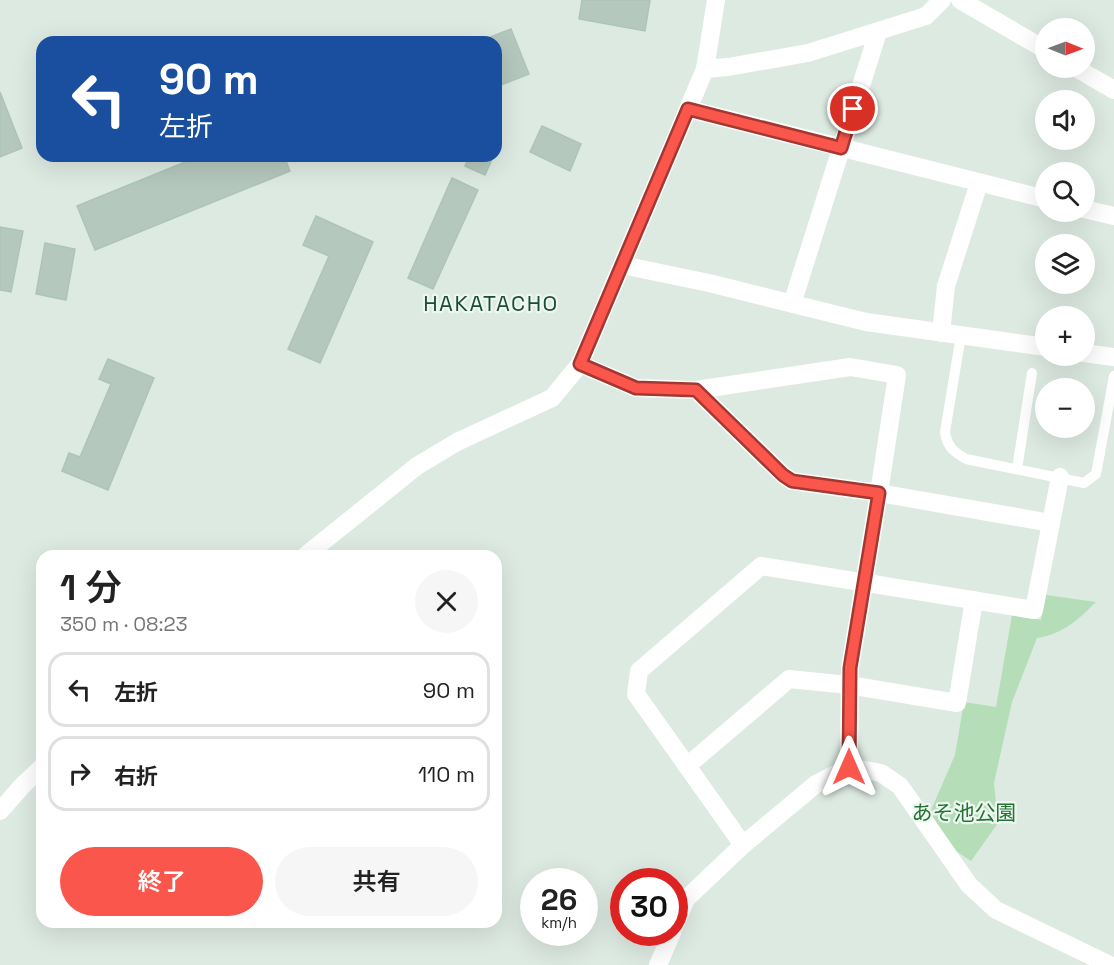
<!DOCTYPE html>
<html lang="ja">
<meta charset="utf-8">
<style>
:root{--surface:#fff;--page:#f6f6f6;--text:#222;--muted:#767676;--line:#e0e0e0;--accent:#fa564b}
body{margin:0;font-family:"Space Grotesk","Noto Sans JP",sans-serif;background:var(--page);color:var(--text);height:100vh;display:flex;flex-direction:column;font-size:22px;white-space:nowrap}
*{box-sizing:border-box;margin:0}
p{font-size:20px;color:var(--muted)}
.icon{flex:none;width:33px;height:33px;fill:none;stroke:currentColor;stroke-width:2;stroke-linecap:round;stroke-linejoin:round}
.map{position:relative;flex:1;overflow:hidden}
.details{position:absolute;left:36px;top:550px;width:466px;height:378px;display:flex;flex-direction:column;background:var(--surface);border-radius:18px;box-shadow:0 6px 24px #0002}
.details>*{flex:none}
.guide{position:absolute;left:36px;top:36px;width:466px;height:126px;border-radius:18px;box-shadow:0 6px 24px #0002;background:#1a4fa0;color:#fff;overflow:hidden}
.needle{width:39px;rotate:91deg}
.controls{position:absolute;left:1035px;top:18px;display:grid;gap:12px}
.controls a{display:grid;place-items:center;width:60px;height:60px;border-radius:50%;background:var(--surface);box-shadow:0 6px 24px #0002;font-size:30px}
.speed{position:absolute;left:520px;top:868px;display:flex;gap:12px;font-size:30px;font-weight:700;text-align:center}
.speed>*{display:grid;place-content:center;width:78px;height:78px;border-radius:50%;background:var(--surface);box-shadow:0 6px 24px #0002;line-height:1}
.speed small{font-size:15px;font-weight:400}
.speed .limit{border:9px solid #d22;background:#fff;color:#111}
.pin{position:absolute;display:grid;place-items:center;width:51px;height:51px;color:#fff;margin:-26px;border:3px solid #fff;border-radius:50%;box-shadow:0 2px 6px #0007}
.me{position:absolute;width:66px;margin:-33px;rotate:0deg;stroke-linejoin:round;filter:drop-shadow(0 0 4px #0008)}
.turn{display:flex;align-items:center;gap:21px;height:126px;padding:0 24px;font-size:27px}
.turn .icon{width:78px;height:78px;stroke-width:2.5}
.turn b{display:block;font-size:42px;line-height:51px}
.round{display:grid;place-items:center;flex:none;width:63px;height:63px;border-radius:32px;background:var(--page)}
.head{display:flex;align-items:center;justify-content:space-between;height:102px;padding:0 24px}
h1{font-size:36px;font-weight:600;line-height:45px}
.cta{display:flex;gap:12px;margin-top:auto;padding:12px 24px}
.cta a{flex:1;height:69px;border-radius:36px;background:var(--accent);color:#fff;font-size:24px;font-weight:600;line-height:69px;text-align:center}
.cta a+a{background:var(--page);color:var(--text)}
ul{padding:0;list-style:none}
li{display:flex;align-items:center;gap:18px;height:75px;margin:0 12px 9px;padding:0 12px;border:3px solid var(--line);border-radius:18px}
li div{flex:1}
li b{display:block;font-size:22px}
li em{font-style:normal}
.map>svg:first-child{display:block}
.green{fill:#b4ddb8}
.building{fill:#b5c8bd;stroke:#afc4b8;stroke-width:1.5}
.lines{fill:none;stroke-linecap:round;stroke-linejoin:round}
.service{stroke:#fff;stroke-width:10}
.minor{stroke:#fff;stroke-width:18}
.route-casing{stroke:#a23831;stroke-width:15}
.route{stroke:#fa564b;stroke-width:10}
.labels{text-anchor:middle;stroke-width:4.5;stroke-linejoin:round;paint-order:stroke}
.park-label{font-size:21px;fill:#267336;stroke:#edf7f0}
.neighbourhood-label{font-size:22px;letter-spacing:1.5px;fill:#194d37;stroke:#edf7f0}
</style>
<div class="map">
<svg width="1114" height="965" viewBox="0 0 1114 965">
<rect width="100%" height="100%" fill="#ddeae2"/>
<path class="green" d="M1046,595l50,7c-18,18 -33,32 -59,36l-25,64 -18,81 4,40 -27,38 -21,-14 -22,-30 27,-62 9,-53 32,5 16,-92 29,5z"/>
<path class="building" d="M582,0h68l-5,31 -66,-12z
M511,29l18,45 -33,13v-45h-18z
M0,92l22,56 -22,9z
M542,126l39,18 -11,27 -40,-19z
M200,156h84l6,15 -195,79 -18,-44z
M469,156l24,1 -8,18 -20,-9z
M452,178l26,12 -45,99 -25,-11z
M316,216l57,26 -53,121 -32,-14 41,-93 -26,-11z
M0,227l23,4 -12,61 -11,-2z
M45,243l30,6 -9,51 -30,-6z
M108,359l46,19 -46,112 -46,-19 7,-18 11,4 31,-73 -12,-5z"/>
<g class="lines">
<path class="service" d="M961,335l-16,97c2,15 9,20 21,27l118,24 12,-9 18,-98
M1017,469l15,-96"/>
<path class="minor" d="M960,0l86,50
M1076,68l38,22
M705,69l23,-2 80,-14 118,-37 16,-16
M688,109l358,90
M1084,209l30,7
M622,265l87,18 157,39 180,25
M792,304l86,-272
M941,333l5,-47 33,-103
M1084,353l30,4
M580,364l56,24 60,2 87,85 9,6 87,12 -29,175 -1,99
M696,390l154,-23 47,8 -18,118 172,30
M305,556l112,-90 40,-24 95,-44 28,-34 125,-295 11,-69
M687,766l102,-87 60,6 108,18 17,-103
M0,811l22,-25 20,-19
M743,845l-107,-151 3,-23 122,-105 273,44 26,-133
M675,925l11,-26 57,-54 73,-61 33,-17 32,6 19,13 69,99 27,25 114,55
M658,965l14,-32"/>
</g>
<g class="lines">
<defs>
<path id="route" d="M849,767l1,-99 29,-175 -87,-12 -9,-6 -87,-85 -60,-2 -56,-24 108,-255 153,39 12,-39"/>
</defs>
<use href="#route" class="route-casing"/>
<use href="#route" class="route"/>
</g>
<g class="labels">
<g class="park-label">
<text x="964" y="820">あそ池公園</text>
</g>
<g class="neighbourhood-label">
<text x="491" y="311">HAKATACHO</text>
</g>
</g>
</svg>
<div class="controls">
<a><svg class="needle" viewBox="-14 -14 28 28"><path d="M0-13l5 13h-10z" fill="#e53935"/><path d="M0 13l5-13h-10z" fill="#767676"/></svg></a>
<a><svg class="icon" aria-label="sound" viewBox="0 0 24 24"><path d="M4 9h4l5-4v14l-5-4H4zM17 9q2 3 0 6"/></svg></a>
<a><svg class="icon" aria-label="search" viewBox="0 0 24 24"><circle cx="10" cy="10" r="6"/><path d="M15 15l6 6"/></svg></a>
<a><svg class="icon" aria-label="layers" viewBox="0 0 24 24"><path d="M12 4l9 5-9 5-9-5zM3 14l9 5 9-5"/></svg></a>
<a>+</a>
<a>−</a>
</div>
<div class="speed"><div>26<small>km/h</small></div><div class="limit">30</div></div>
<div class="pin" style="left:853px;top:109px;background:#d93025"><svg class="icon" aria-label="arrive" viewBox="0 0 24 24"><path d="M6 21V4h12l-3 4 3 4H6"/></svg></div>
<svg class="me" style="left:849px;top:767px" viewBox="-20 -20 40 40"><path d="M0-17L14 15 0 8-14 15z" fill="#fa564b" stroke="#fff" stroke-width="4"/></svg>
<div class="guide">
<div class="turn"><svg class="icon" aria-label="left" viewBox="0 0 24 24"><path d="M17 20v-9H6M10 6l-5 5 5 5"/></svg><div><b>90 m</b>左折</div></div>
</div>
<section class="details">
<div class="head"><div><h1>1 分</h1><p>350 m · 08:23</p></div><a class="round"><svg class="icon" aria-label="close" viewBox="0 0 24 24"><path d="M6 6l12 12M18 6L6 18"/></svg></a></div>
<ul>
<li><svg class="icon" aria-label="left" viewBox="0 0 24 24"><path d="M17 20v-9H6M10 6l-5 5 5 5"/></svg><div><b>左折</b></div><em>90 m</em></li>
<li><svg class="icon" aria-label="right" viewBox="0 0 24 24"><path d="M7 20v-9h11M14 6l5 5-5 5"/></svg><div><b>右折</b></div><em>110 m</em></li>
</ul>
<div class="cta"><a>終了</a><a>共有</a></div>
</section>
</div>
